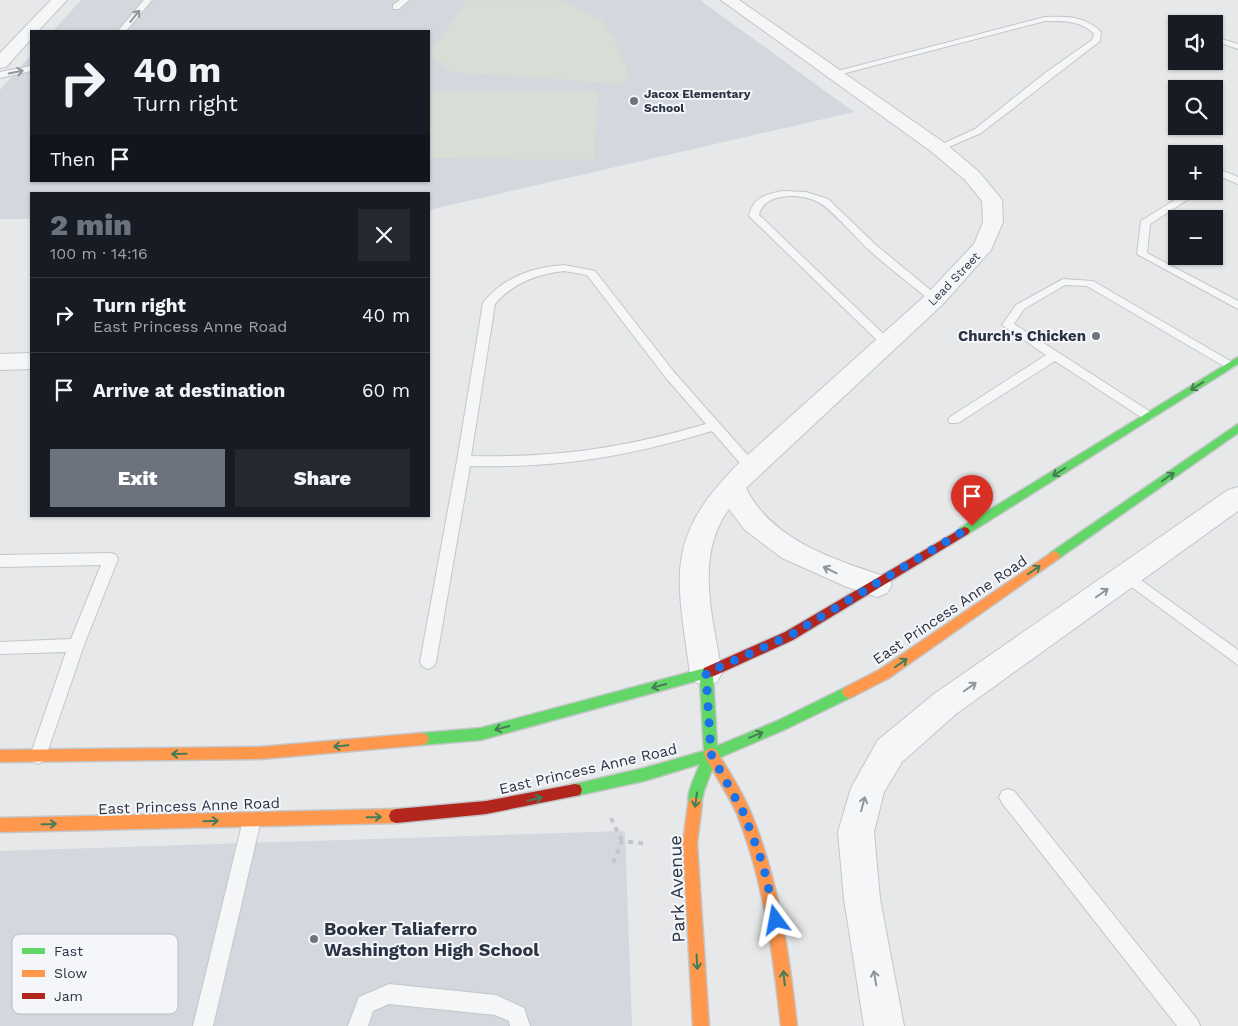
<!DOCTYPE html>
<meta charset="utf-8">
<style>
:root{--surface:#171b24;--page:#242831;--text:#f1f3f6;--muted:#9ea1a6;--line:#363941;--accent:#6c737f}
body{margin:0;font-family:"Work Sans",sans-serif;background:var(--page);color:var(--text);height:100vh;display:flex;flex-direction:column;font-size:19px;white-space:nowrap}
*{box-sizing:border-box;margin:0}
p{font-size:16px;color:var(--muted)}
.icon{flex:none;width:28px;height:28px;fill:none;stroke:currentColor;stroke-width:2;stroke-linecap:round;stroke-linejoin:round}
.map{position:relative;flex:1;overflow:hidden}
.side{position:absolute;left:30px;top:192px;width:400px;height:325px;display:flex;flex-direction:column;background:var(--surface);border-radius:0px;box-shadow:0 1px 4px #0004}
.side>*{flex:none}
.guide{position:absolute;left:30px;top:30px;width:400px;height:152px;border-radius:0px;box-shadow:0 1px 4px #0004;background:#171b24;color:var(--text);overflow:hidden}
.tools{position:absolute;left:1168px;top:15px;display:grid;gap:10px}
.tools a{display:grid;place-items:center;width:55px;height:55px;border-radius:0px;background:var(--surface);box-shadow:0 1px 4px #0004;font-size:25px}
.pin{position:absolute;display:grid;place-items:center;width:42px;height:42px;color:#fff;margin:-51px -21px;border-radius:50% 50% 50% 0;rotate:-45deg;box-shadow:0 0 5px #0007}
.pin .icon{rotate:45deg}
.me{position:absolute;width:55px;margin:-28px;rotate:347deg;stroke-linejoin:round;filter:drop-shadow(0 0 4px #0008)}
.turn{display:flex;align-items:center;gap:18px;height:105px;padding:0 20px;font-size:22px}
.turn .icon{width:65px;height:65px;stroke-width:2.5}
.turn b{display:block;font-size:35px;line-height:42px}
.then{display:flex;align-items:center;height:48px;padding:0 20px;background:#0003;gap:10px;font-size:19px}
.round{display:grid;place-items:center;flex:none;width:52px;height:52px;border-radius:0px;background:var(--page)}
.head{display:flex;align-items:center;justify-content:space-between;height:85px;padding:0 20px}
h1{font-size:30px;font-weight:800;line-height:38px;color:var(--accent)}
.button{display:flex;gap:10px;margin-top:auto;padding:10px 20px}
.button a{flex:1;height:58px;border-radius:0px;background:var(--accent);color:#fff;font-size:20px;font-weight:800;line-height:58px;text-align:center}
.button a+a{background:var(--page);color:var(--text)}
ul{padding:0;list-style:none}
li{display:flex;align-items:center;gap:15px;height:75px;padding:0 20px;border-top:1px solid var(--line)}
li div{flex:1}
li b{display:block;font-size:19px}
li em{font-style:normal}
.map>svg:first-child{display:block}
.built{fill:#d4d7dd}
.green{fill:#d6ded6}
.lines{fill:none;stroke-linecap:round;stroke-linejoin:round}
.lane-casing{stroke:#c4c6c8;stroke-width:2}
.street-casing{stroke:#c4c6c8;stroke-width:2}
.fast-casing{stroke:#c4c6c8;stroke-width:3}
.slow-casing{stroke:#c4c6c8;stroke-width:3}
.jam-casing{stroke:#c4c6c8;stroke-width:3}
.path{stroke:#c5c6ca;stroke-width:4;stroke-dasharray:5 5;stroke-linecap:butt}
.lane{fill:#f5f6f7;fill-rule:evenodd}
.street{fill:#f5f6f7;fill-rule:evenodd}
.fast{fill:#63d668;fill-rule:evenodd}
.slow{fill:#ff974d;fill-rule:evenodd}
.jam{fill:#b3261e;fill-rule:evenodd}
.oneway{stroke:#90959e}
.oneway2{stroke:#447d55}
.route{stroke:#1a73e8;stroke-width:9;stroke-dasharray:0 16.2}
.poi-dot{fill:#6c737f;stroke:#f4f6f9;stroke-width:2}
.labels{text-anchor:middle;stroke-width:4;stroke-linejoin:round;paint-order:stroke}
.far-poi-label{font-size:12px;font-weight:bold;fill:#2b3445;stroke:#f4f6f9;text-anchor:start}
.far-street-label{font-size:12px;fill:#2b3445;stroke:#f4f6f9}
.poi-label{font-size:15px;font-weight:bold;fill:#2b3445;stroke:#f4f6f9;text-anchor:end}
.street-label{font-size:15px;fill:#2b3445;stroke:#f4f6f9}
.near-street-label{font-size:18px;fill:#2b3445;stroke:#f4f6f9}
.near-poi-label{font-size:18px;font-weight:bold;fill:#2b3445;stroke:#f4f6f9;text-anchor:start}
.key{fill:#f4f6f9;stroke:#b8bcc3;stroke-width:1}
.key-label{font-size:14px;fill:#2b3445}
</style>
<div class="map">
<svg width="1238" height="1026" viewBox="0 0 1238 1026">
<rect width="100%" height="100%" fill="#e6e8ea"/>
<path class="built" d="M81,0h619l154,112 -425,98v-16h-398v25h-31v-129l31,-35v126h398v-150h-376z
M625,831l7,195h-632v-175z"/>
<path class="green" d="M467,0l98,1 37,20 14,20 12,32 -5,11 -172,-12 -22,-18z
M429,91l169,1 -4,68 -165,-2z"/>
<g class="lines">
<defs>
<path id="lane" d="M144,0h8l-26,31h-8z
M400,0h9l-10,9h-6v-4z
M1045,17c21,-1 41,-1 56,15l-1,9 -119,92 -39,17 -8,-2 41,-19 70,-56 47,-33 2,-6c-13,-14 -31,-13 -49,-13l-211,55 -4,-3z
M1221,39l17,5v5l-17,-6z
M31,66v5l-31,7v-6z
M1223,171l15,6v7l-14,-6 -10,5v-7z
M783,191l23,1 22,7 49,47 62,51v4h-8c-21,-17 -42,-33 -62,-51 -14,-13 -36,-40 -51,-48 -17,-9 -54,-10 -59,13l134,128 -2,3h-8l-134,-130c4,-18 16,-22 34,-25z
M1189,191h12l-51,33 -3,29 91,48v8l-101,-55 4,-33z
M564,265l31,6 79,101 84,95 -2,3h-10l-34,-39c-86,26 -152,37 -242,35l-34,196 -3,5 -5,2 -5,-2 -3,-5 37,-201 26,-158c20,-26 51,-36 81,-38zM564,271l23,4 79,103 40,46c-82,24 -150,34 -235,32l24,-152c18,-21 42,-30 69,-33z
M1063,279l30,2 144,84 -6,4 -4,-1 -140,-82 -22,-1 -41,24 -10,15 138,89 2,3 -2,3h-8l-89,-58 -97,62h-8l-2,-3 2,-3 96,-62 -44,-30 14,-20z
M111,553l5,2 2,4 -34,86 -38,111 -2,5 -6,3 -6,-3 -2,-5 36,-104 -66,2v-12l71,-3 30,-74 -101,2v-12z
M1127,570l111,80v15l-116,-85 -2,-4 2,-4z
M1008,789l6,2 183,228 3,7h-23l-175,-223 -3,-6 3,-6z
M252,812l6,2 3,6 -48,206h-20l50,-206 3,-6z
M389,984l107,11 28,13 6,18h-20l-1,-5 -14,-6 -106,-11 -16,7 -5,15h-20l11,-29z"/>
<path id="street" d="M51,0h16l-29,31h-7v8l-25,28 -6,1v-15z
M721,0h18l207,144 33,28 20,24 3,4 1,22 -12,28 -48,54 -197,184c26,53 90,72 141,89l5,8 -5,8 -10,4 -30,-10 -65,-29 -37,-28 -16,-21c-35,47 -16,110 -7,164l-5,9 -11,4 -11,-4 -5,-9c-14,-100 -26,-136 52,-213l185,-166 47,-50 9,-22 -1,-21 -17,-21 -33,-28z
M31,353v16l-31,1v-16z
M1238,487v24l-282,203 -54,48 -18,30 -10,40 6,67 24,127h-40l-20,-127 -6,-67 13,-44 27,-48 56,-46 294,-204z"/>
<path id="fast" d="M1238,357v7l-270,170h-8l-2,-3 2,-3z
M1238,424v9l-180,126h-8l-2,-3 2,-3z
M709,667l5,1 1,4 -2,4 4,70 60,-25 67,-33 5,-2 5,2 2,4 -2,4 -68,33 -70,30 -12,32 -4,18 -5,2 -5,-2c-6,-13 5,-32 10,-45l-56,17 -69,15 -5,-1 -2,-5 2,-5 5,-1 69,-16 60,-17 -4,-71 -219,60 -59,5 -5,-2 -2,-4 2,-4 5,-2 59,-5z"/>
<path id="slow" d="M1054,551l4,2 2,3 -2,3 -169,119 -35,18 -5,2 -5,-2 -2,-4 2,-4 35,-18z
M422,733l5,2 2,4 -2,4 -5,2 -162,14 -260,3v-12l260,-3z
M711,748l5,2c12,20 26,41 35,63 28,68 38,141 46,213h-16c-8,-72 -17,-145 -44,-212 -9,-21 -23,-39 -33,-60l2,-4z
M695,797l5,2 2,5 -5,39 12,183h-16l-10,-183 5,-39 2,-5z
M396,809l5,2 2,5 -2,5 -5,2 -396,9v-14z"/>
<path id="jam" d="M964,527l4,1 2,3 -2,3 -175,106 -79,36 -5,1 -5,-1 -1,-4 1,-4 81,-36z
M575,784l5,1 2,5 -2,5 -94,19 -90,9 -5,-2 -2,-5 2,-5 5,-2 90,-8z"/>
</defs>
<use href="#lane" class="lane-casing"/>
<use href="#street" class="street-casing"/>
<use href="#fast" class="fast-casing"/>
<use href="#slow" class="slow-casing"/>
<use href="#jam" class="jam-casing"/>
<path class="path" d="M611,818l11,23
M613,863l9,-22 26,3"/>
<use href="#lane" class="lane"/>
<use href="#street" class="street"/>
<use href="#fast" class="fast"/>
<use href="#slow" class="slow"/>
<use href="#jam" class="jam"/>
</g>
<defs><path id="oneway-shaft" d="M-6 0H5M1.5-3L5.5 0L1.5 3" fill="none" stroke-width="1.6" stroke-linecap="round" stroke-linejoin="round" transform="scale(1.25)"/></defs>
<g class="oneway">
<use href="#oneway-shaft" transform="translate(135 16) rotate(-51)"/>
<use href="#oneway-shaft" transform="translate(16 72) rotate(-11)"/>
<use href="#oneway-shaft" transform="translate(830 570) rotate(-154)"/>
<use href="#oneway-shaft" transform="translate(1102 593) rotate(-35)"/>
<use href="#oneway-shaft" transform="translate(970 687) rotate(-35)"/>
<use href="#oneway-shaft" transform="translate(863 804) rotate(-75)"/>
<use href="#oneway-shaft" transform="translate(875 978) rotate(-100)"/>
</g>
<g class="oneway2">
<use href="#oneway-shaft" transform="translate(1197 386) rotate(148)"/>
<use href="#oneway-shaft" transform="translate(1059 472) rotate(148)"/>
<use href="#oneway-shaft" transform="translate(1168 477) rotate(-35)"/>
<use href="#oneway-shaft" transform="translate(1034 570) rotate(-35)"/>
<use href="#oneway-shaft" transform="translate(901 663) rotate(-35)"/>
<use href="#oneway-shaft" transform="translate(659 686) rotate(165)"/>
<use href="#oneway-shaft" transform="translate(502 728) rotate(165)"/>
<use href="#oneway-shaft" transform="translate(756 735) rotate(-22)"/>
<use href="#oneway-shaft" transform="translate(341 746) rotate(175)"/>
<use href="#oneway-shaft" transform="translate(179 754) rotate(179)"/>
<use href="#oneway-shaft" transform="translate(535 799) rotate(-13)"/>
<use href="#oneway-shaft" transform="translate(696 800) rotate(98)"/>
<use href="#oneway-shaft" transform="translate(374 817) rotate(-1)"/>
<use href="#oneway-shaft" transform="translate(211 821) rotate(-2)"/>
<use href="#oneway-shaft" transform="translate(49 824) rotate(-1)"/>
<use href="#oneway-shaft" transform="translate(697 962) rotate(87)"/>
<use href="#oneway-shaft" transform="translate(784 978) rotate(-96)"/>
</g>
<g class="lines">
<path class="route" d="M776,920l-13,-55 -9,-25 -11,-28 -32,-58 -5,-81 83,-37 183,-110"/>
</g>
<g class="poi-dot">
<circle cx="634" cy="101" r="5"/>
<circle cx="1096" cy="336" r="5"/>
<circle cx="314" cy="939" r="5"/>
</g>
<g class="labels">
<g class="far-poi-label">
<text x="644" y="98">Jacox Elementary<tspan x="644" dy="14">School</tspan></text>
</g>
<g class="far-street-label">
<text transform="translate(954 279) rotate(-46)" y="4">Lead Street</text>
</g>
<g class="poi-label">
<text x="1086" y="341">Church's Chicken</text>
</g>
<g class="street-label">
<text transform="translate(950 610) rotate(-34)" y="5">East Princess Anne Road</text>
<text transform="translate(588 769) rotate(-13)" y="5">East Princess Anne Road</text>
<text transform="translate(189 806) rotate(-2)" y="5">East Princess Anne Road</text>
</g>
<g class="near-street-label">
<text transform="translate(677 889) rotate(-92)" y="6">Park Avenue</text>
</g>
<g class="near-poi-label">
<text x="324" y="935">Booker Taliaferro<tspan x="324" dy="21">Washington High School</tspan></text>
</g>
</g>
<rect x="12" y="934" width="166" height="80" rx="8" class="key"/>
<rect x="22" y="948" width="23" height="6" fill="#63d668"/>
<rect x="22" y="970" width="23" height="7" fill="#ff974d"/>
<rect x="22" y="993" width="23" height="6" fill="#b3261e"/>
<g class="key-label">
<text x="54" y="956">Fast</text>
<text x="54" y="978">Slow</text>
<text x="54" y="1001">Jam</text>
</g>
</svg>
<div class="tools">
<a><svg class="icon" aria-label="sound" viewBox="0 0 24 24"><path d="M4 9h4l5-4v14l-5-4H4zM17 9q2 3 0 6"/></svg></a>
<a><svg class="icon" aria-label="search" viewBox="0 0 24 24"><circle cx="10" cy="10" r="6"/><path d="M15 15l6 6"/></svg></a>
<a>+</a>
<a>−</a>
</div>
<div class="pin" style="left:972px;top:526px;background:#d93025"><svg class="icon" aria-label="arrive" viewBox="0 0 24 24"><path d="M6 21V4h12l-3 4 3 4H6"/></svg></div>
<svg class="me" style="left:776px;top:920px" viewBox="-20 -20 40 40"><path d="M0-17L14 15 0 8-14 15z" fill="#1a73e8" stroke="#fff" stroke-width="4"/></svg>
<div class="guide">
<div class="turn"><svg class="icon" aria-label="right" viewBox="0 0 24 24"><path d="M7 20v-9h11M14 6l5 5-5 5"/></svg><div><b>40 m</b>Turn right</div></div>
<div class="then">Then<svg class="icon" aria-label="arrive" viewBox="0 0 24 24"><path d="M6 21V4h12l-3 4 3 4H6"/></svg></div>
</div>
<section class="side">
<div class="head"><div><h1>2 min</h1><p>100 m · 14:16</p></div><a class="round"><svg class="icon" aria-label="close" viewBox="0 0 24 24"><path d="M6 6l12 12M18 6L6 18"/></svg></a></div>
<ul>
<li><svg class="icon" aria-label="right" viewBox="0 0 24 24"><path d="M7 20v-9h11M14 6l5 5-5 5"/></svg><div><b>Turn right</b><p>East Princess Anne Road</p></div><em>40 m</em></li>
<li><svg class="icon" aria-label="arrive" viewBox="0 0 24 24"><path d="M6 21V4h12l-3 4 3 4H6"/></svg><div><b>Arrive at destination</b></div><em>60 m</em></li>
</ul>
<div class="button"><a>Exit</a><a>Share</a></div>
</section>
</div>
